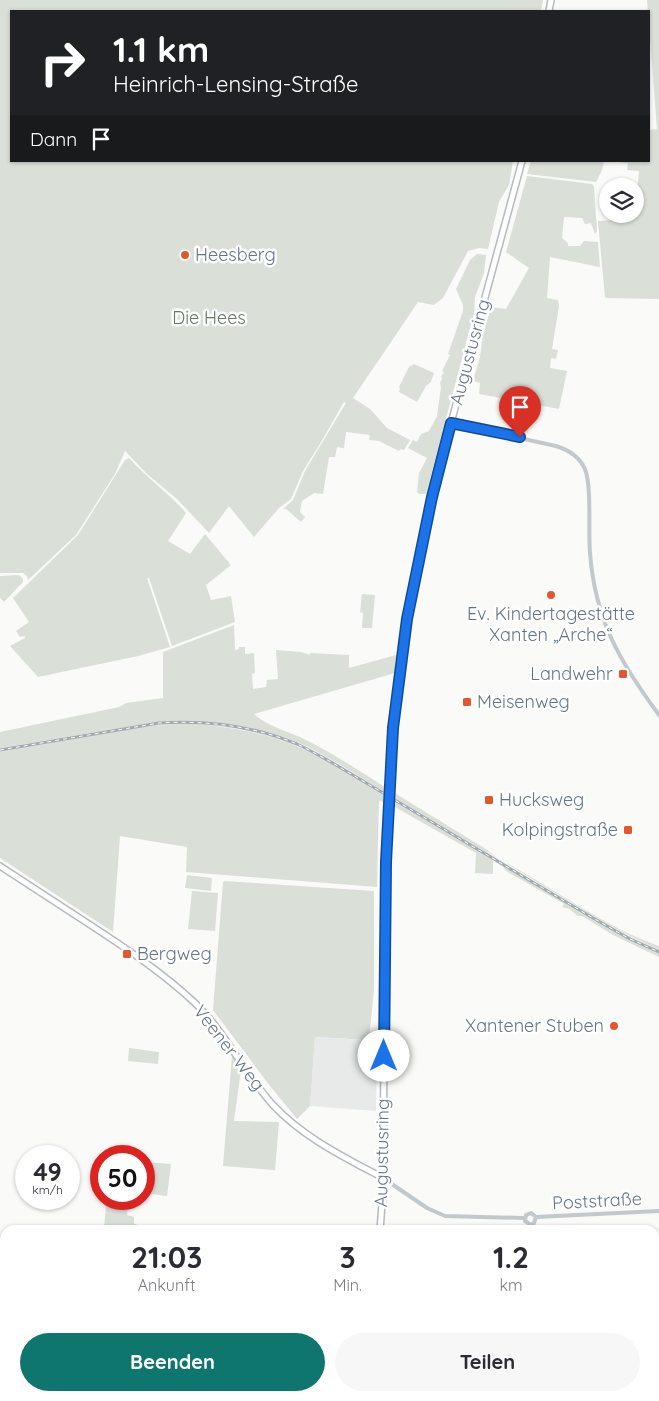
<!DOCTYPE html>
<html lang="de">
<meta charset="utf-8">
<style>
:root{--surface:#fff;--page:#f7f7f7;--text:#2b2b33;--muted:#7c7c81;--accent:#0f766e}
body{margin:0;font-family:Quicksand,sans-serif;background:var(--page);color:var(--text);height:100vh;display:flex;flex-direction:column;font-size:19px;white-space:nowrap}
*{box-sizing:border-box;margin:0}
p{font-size:16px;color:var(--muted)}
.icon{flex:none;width:28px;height:28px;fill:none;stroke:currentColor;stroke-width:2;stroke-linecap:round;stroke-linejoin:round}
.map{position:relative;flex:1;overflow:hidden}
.drawer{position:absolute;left:0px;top:1225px;width:660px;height:176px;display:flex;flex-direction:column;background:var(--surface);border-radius:15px 15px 0 0;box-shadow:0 1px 4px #0004}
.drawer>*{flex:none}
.top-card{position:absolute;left:10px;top:10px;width:640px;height:152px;border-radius:0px;box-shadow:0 1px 4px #0004;background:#202124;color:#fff;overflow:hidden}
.buttons{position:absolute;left:599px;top:178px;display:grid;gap:10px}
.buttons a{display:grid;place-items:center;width:45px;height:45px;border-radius:50%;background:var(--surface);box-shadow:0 1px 4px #0004;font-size:25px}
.speed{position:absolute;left:15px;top:1145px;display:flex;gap:10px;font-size:25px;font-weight:700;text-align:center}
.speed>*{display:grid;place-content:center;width:65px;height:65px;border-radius:50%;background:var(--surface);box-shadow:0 1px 4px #0004;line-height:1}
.speed small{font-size:12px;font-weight:400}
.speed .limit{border:8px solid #d22;background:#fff;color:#111}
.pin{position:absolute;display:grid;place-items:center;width:42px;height:42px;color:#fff;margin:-51px -21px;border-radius:50% 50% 50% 0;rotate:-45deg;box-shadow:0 0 5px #0007}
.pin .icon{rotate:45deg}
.me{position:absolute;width:55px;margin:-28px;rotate:0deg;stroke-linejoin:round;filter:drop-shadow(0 0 4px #0008)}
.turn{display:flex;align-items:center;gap:18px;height:105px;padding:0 20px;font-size:22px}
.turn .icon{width:65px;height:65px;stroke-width:2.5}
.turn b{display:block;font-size:35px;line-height:42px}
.then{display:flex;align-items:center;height:48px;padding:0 20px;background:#0003;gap:10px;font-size:19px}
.eta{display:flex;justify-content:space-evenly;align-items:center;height:85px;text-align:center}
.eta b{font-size:30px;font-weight:800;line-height:35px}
.action{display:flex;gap:10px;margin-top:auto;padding:10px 20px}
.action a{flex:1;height:58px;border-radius:30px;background:var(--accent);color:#fff;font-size:20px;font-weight:800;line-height:58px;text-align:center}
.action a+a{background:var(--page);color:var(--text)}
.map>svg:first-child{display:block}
.built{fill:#e8e9e9}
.green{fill:#dadfd7}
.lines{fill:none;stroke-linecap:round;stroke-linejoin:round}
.major-casing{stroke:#b5babe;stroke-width:8}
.minor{stroke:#c3c8cc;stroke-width:4}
.major{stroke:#fff;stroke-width:5}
.rail-casing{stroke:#a2aab0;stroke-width:3}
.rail{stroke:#fff;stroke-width:1;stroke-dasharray:4;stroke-linecap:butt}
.major-bridge-casing{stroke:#b5babe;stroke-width:8;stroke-linecap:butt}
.major-bridge{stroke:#fff;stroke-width:5}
.route-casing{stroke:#114b97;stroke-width:12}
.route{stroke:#1a73e8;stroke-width:9}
.poi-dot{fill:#e4572e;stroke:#fff;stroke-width:2}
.labels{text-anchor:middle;stroke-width:5;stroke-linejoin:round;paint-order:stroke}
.poi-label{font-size:18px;fill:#657683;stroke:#fff;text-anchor:start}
.park-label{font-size:18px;fill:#687a64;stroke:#fff}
.street-label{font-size:18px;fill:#657683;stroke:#fff}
</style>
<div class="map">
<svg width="659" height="1401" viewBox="0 0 659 1401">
<rect width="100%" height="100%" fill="#fafaf8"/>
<path class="built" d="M178,721l53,4 41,9 18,6 26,12 29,16 41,25v4l-62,-37 -27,-14 -52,-16 -34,-5 -27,-2 -19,2 -165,27v-4l158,-26z
M393,797l96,56v-2l12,10 97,58 61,31v3l-30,-13 -32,-17 -204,-122z
M315,1037l62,4 -1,70 -66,-5z"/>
<path class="green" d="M0,0h543l-2,11h-530v150h502l-4,24 -10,17 -11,47 -9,-1 -11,3 -25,47 -9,7 -16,-3 -65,96 17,11 17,19 23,12 -6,10 -4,-1 -1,2 -20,-10 -10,-1 1,-5 -24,-3 -2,16 -7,-1 -2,10h-6l-6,37 -9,-1 -12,8 -2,11 5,5 -4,5 -15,-13h-3l10,-9 12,-29 41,-68 -2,-1 -24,42 -17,27 -12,28 -12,9 -25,29 -25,-31 -20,27 -32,-34 -30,-25 -22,-23 -10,23 -39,61 -48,45 -1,-4 -4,-3h-23z
M647,0h12v299l-52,-1 -2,-1 -7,-76 34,-2 1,-5h2l4,-43 -12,-1 1,-7 -19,-2h40v-31l8,-1z
M531,161h73l-2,9 -6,12 -69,-8z
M527,176l65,8 2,3 3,45 -2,2 -4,-11 -6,1 -3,-6 -18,-1 -2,21 6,5v3h12l4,-5 14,1 2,25 -50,-10 -3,41 11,2 1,6 -7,43 6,1 -2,9 -5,-1 -1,10 17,3 -8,38 -80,-15 1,-11 -7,-2 7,-24 3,-23 8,-27 15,2 23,-41 -23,-16z
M477,254l9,1 -2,18 -9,24 -1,16 -48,181h-7l-2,-2 2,-19 8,-15 -19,-10 5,-8 4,2 4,-8 8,-3 8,-15 4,-29 -1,-4 2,-4 -1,-3 3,-3 -2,-2 8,-16 -2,-1 15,-43v-6l-7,-16 14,-29z
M414,364l20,9 -3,9 -5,4 -9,16 -18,-10 1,-3 -1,-2 10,-20z
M129,458c18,20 40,35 57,55l-18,28 22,13 15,-20 26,31 -25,20 5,15 20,-4 4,26 -63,24 -23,-68h-2l23,69 -32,9 -100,21 -28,-31 15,-8v-2l-5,1 -4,-6 13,-9 -16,-24 65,-63 47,-75z
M19,575l4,4v3l-19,20 -4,-4v-22z
M362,594l13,1 -3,33h-10l1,-15 -3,-1z
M234,625l1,25 4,-1v-2h6v7l9,-1 1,20 -3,1 1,15 13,-2 1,-7 11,-1 -2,-29 25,2 9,3v-2l39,2v13l47,-13 -1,18 -141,41c14,13 34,17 52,26 28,14 54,31 80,48v5c-31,-19 -62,-40 -96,-54 -41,-15 -88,-20 -132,-17l-158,26v-16l119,-25 7,-4 37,-5v-46z
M184,723c39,3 76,8 112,23 32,13 61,33 90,51v7l-7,-4 -2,87 -191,-15 1,-25 -67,-11 -7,96 -113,-74v-106l135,-24z
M393,792l96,59 -1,2 -95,-56z
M393,801l100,58v15l-18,-1 1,-20 -83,-47z
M501,860c53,28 101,66 158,86v4l-61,-31z
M501,864c52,32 102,65 158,89v4l-46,-22 -31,-19h-4l-9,-7 -7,-2 2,-3 -58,-33z
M187,875l25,3 -1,13 -26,-3z
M225,881l149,10v98l-5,51 -54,-3 -5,69 -13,13 -27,-33 -57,-76 10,-128z
M192,891l26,2 -3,38 -27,-2z
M129,1048l30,4 -1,12 -30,-3z
M232,1056l9,14 -7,51 45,1 -4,48 -52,-4z
M144,1162l27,2 -4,32 -23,-3z
M116,1199h13l-2,16 7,2v7l30,6h-60l2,-26 10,1z
M0,1263h5v59h-5z
M61,1396h73v5h-73z
M168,1396h91v4l-42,1v-4h-34v4h-15z"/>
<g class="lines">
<defs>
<path id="major" d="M549,11l2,-11
M389,788l4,-60 12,-96 19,-95 27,-114 71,-262
M0,866c32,21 63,41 95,62 35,23 69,46 100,75 31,30 49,70 78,102 31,33 71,52 110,73
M380,1230l3,-39 2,-275 3,-112
M363,1401l1,-5"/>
</defs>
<use href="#major" class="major-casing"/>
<path class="minor" d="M451,423l105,23c13,4 23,10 29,23 7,18 3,63 5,84 5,67 30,109 69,162
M383,1178l44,30 18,8 79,2
M536,1217l-2,6 -3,2 -6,-4 1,-6 5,-2 5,4 123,-6
M576,1396l1,5
M540,1401l29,-5"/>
<use href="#major" class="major"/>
<defs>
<path id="rail" d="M0,750l159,-27c46,-3 95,3 138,21 11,5 23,12 34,18l262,156 37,21 29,13"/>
</defs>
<use href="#rail" class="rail-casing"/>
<use href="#rail" class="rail"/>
<defs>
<path id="major-bridge" d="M388,804l1,-16"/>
</defs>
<use href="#major-bridge" class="major-bridge-casing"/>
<use href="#major-bridge" class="major-bridge"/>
</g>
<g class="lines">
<defs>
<path id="route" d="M384,1056l2,-194 7,-134 14,-109 25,-122 19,-74 69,14"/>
</defs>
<use href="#route" class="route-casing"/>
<use href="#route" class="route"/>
</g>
<g class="poi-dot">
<circle cx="185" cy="255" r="5"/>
<circle cx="551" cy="595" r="5"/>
<rect x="618" y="669" width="10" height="10" rx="2.5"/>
<rect x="462" y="697" width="10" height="10" rx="2.5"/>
<rect x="484" y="795" width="10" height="10" rx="2.5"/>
<rect x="623" y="825" width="10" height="10" rx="2.5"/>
<rect x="122" y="949" width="10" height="10" rx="2.5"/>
<circle cx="614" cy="1026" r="5"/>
</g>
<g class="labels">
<g class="poi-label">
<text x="195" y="261">Heesberg</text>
<text x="551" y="620" text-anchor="middle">Ev. Kindertagestätte<tspan x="551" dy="21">Xanten „Arche“</tspan></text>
<text x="613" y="680" text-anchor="end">Landwehr</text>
<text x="477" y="708">Meisenweg</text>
<text x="499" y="806">Hucksweg</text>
<text x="618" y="836" text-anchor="end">Kolpingstraße</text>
<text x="137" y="960">Bergweg</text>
<text x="604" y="1032" text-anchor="end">Xantener Stuben</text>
</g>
<g class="park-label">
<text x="209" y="324">Die Hees</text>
</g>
<g class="street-label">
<text transform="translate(470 352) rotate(-75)" y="6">Augustusring</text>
<text transform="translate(229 1048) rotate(52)" y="6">Veener Weg</text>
<text transform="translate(382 1153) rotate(-89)" y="6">Augustusring</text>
<text transform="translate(597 1201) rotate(-3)" y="6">Poststraße</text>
</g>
</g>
</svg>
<div class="buttons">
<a><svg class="icon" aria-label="layers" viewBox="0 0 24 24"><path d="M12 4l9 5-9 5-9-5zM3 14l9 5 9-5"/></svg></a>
</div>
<div class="speed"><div>49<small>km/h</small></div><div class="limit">50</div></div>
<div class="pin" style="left:520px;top:437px;background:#d93025"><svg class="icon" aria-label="arrive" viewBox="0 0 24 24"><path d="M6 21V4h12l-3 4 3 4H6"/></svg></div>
<svg class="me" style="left:384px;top:1056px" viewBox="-20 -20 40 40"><circle r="19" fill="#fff"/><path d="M0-13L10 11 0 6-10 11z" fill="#1a73e8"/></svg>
<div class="top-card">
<div class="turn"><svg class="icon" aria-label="right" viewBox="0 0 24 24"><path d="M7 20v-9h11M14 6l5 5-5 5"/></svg><div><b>1.1 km</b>Heinrich-Lensing-Straße</div></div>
<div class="then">Dann<svg class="icon" aria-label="arrive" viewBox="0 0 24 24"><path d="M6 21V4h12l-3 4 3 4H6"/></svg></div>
</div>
<section class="drawer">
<div class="eta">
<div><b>21:03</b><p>Ankunft</p></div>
<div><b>3</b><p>Min.</p></div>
<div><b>1.2</b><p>km</p></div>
</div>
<div class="action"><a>Beenden</a><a>Teilen</a></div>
</section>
</div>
